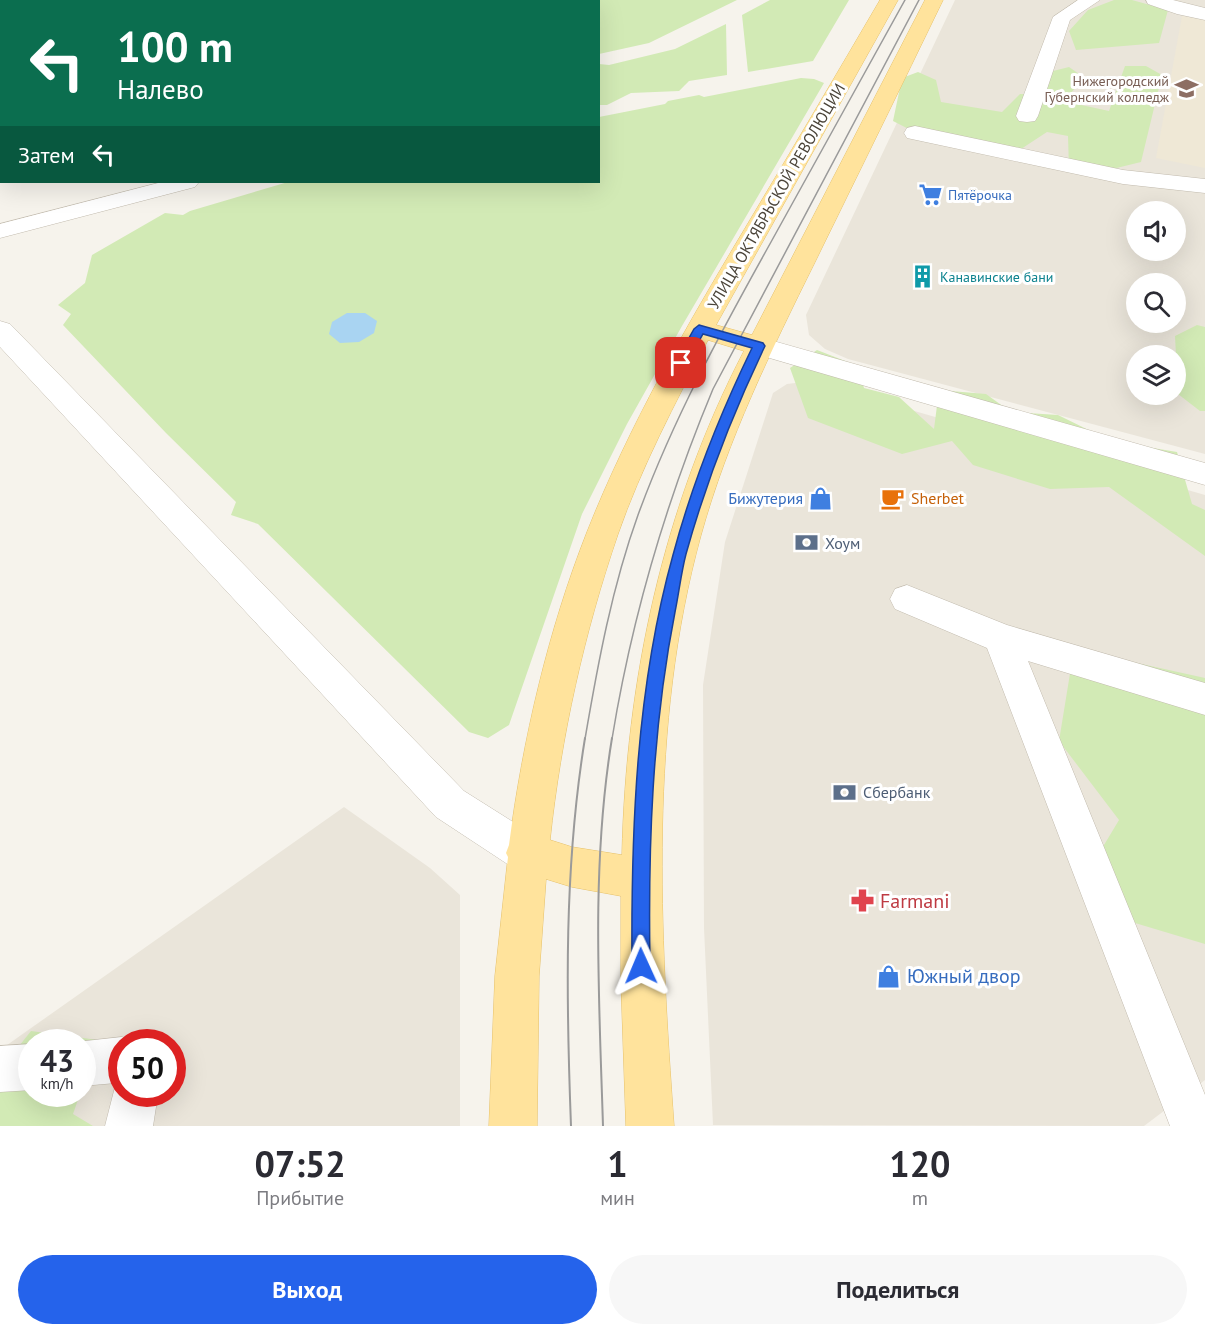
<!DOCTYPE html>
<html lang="ru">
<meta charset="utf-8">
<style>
:root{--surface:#fff;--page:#f7f7f7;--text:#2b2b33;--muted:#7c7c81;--accent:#2563eb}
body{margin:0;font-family:"PT Sans",sans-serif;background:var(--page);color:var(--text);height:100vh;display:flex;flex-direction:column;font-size:22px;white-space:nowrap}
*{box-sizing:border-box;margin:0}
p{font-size:20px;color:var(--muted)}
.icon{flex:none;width:33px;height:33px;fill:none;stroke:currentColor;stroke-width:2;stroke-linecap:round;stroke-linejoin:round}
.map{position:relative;height:1126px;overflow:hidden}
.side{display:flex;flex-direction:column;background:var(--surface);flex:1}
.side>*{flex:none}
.top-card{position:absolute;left:0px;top:0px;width:600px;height:183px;box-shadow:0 6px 24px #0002;background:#0b6e4f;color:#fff;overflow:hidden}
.fabs{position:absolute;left:1126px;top:201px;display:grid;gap:12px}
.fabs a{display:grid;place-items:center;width:60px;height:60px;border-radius:50%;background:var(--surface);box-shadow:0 6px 24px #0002;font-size:30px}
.speed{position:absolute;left:18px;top:1029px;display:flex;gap:12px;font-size:30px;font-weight:700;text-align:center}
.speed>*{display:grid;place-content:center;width:78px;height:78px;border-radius:50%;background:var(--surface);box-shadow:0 6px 24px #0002;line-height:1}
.speed small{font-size:15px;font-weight:400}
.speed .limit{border:9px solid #d22;background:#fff;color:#111}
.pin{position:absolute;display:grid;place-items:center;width:51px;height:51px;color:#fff;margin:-26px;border-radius:12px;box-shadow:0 3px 9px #0006}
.me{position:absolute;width:66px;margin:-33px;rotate:359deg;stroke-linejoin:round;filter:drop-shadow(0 0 4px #0008)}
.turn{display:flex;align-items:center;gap:21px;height:126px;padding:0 18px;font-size:27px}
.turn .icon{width:78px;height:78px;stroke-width:2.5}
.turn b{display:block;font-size:42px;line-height:51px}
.then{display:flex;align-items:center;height:57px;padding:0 18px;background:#0003;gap:12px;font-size:22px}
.eta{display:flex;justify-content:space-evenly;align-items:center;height:102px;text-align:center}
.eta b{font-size:36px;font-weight:600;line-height:42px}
.button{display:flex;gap:12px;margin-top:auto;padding:12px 18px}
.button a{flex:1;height:69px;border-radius:36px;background:var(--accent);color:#fff;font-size:24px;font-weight:600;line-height:69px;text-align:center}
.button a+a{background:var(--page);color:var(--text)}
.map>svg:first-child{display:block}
.residential{fill:#eae5da;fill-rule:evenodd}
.education{fill:#efe8d6}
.green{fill:#d2eab5}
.water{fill:#a9d4f2}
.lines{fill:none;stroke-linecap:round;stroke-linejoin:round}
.minor-casing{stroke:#c2bbae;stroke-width:1}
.major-casing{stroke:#e6c16a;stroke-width:1}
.minor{fill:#fff;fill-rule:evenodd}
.major{fill:#ffe39c;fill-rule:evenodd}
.tram-far1{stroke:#9a9a9a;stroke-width:1.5}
.tram{stroke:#9a9a9a;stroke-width:2}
.route{fill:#2563eb;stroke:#184099;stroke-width:1.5}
.labels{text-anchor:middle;stroke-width:6;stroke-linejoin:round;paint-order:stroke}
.far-education-label{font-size:14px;fill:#785e54;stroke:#fff;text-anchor:end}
.far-shop-label{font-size:14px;fill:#366cbe;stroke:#fff;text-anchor:start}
.far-culture-label{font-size:14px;fill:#0d838f;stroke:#fff;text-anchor:start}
.street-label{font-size:16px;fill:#4b4439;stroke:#fff}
.shop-label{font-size:16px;fill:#366cbe;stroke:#fff;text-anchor:end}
.food-label{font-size:16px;fill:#c56008;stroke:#fff;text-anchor:start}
.service-label{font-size:16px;fill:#4e5e75;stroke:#fff;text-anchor:start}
.near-health-label{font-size:20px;fill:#be3a42;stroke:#fff;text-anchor:start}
.near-shop-label{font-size:20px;fill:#366cbe;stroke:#fff;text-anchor:start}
</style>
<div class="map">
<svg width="1205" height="1126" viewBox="0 0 1205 1126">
<rect width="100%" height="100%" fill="#f6f3ec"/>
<path class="residential" d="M955,0h250v454l-357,-95 -23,-10 -16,-14 -3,-20zM1137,212h39v38h-39zM1137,284h39v38h-39zM1137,356h39v38h-39z
M811,381l394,114v585l-61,46 -431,-1 -9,-197 -1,-243 22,-143 48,-149 14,-9z
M344,807l86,61 30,27v231h-460v-76zM32,1042h50v52h-50zM122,1042h50v52h-50z"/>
<path class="education" d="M1182,16l23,4v148l-49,-10z"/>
<path class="green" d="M0,0h737l-88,43 -50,11 -1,-52h-596l-2,90z
M770,0h79l-36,61 -65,11 -6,-57z
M1114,0h18l36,10 -9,33 -83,7 -7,-19 19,-21z
M726,24l1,51 -38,6 -10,10 -48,2 -24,12h-8v-41l10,1 66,-16z
M1125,66h21l16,9 -21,87 -49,12 -23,-5 -1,-33 -21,-4 -29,19 -82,-8 -43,-22 9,-43 16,-6 18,8 5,22 61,10 18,-18 25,1 8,-24 16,-4 16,11 -22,23 46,10z
M801,78l13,1 10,4 -142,243 -55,98 -45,90 -73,211 -21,13 -19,-6 -211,-208 -27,-9 5,-13 -70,-69 -103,-108 8,-11 -13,-9 27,-22 7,-28 73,-42 18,2 7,-4 98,-29h310l1,-65 66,-13 3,-3 31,-6 5,2z
M1197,325l8,2v84h-5l-22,-17 -3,-58z
M817,350l41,16 6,22 35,9 35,32 5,-39 47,4 25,18 47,3 53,26 66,11 15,52 13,6v46l-96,-69 -59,2 -77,-24 -21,-24 -50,13 -94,-36 -18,-50z
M1074,649l131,29v266l-70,-21 -37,-68 21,-35 -60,-79z
M31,1031l67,9 -15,45 -1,-43h-50v52h48l-7,20 20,12h-93v-56z"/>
<path class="water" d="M347,313h18l12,8 -3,12 -15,9 -19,1 -11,-9 3,-12z"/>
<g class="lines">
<defs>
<path id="minor" d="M1078,0h22l-30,20 -32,96 -3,5 -8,1 -8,-1 -3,-5 37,-99z
M1146,0h27l32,8v12l-28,-6 -29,-10z
M915,126l208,44 82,9v14l-82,-9 -216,-46 -3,-5 3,-5z
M162,182h37l-4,5 -195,51v-14z
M0,321l10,3 454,467 76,48 6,14 -6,14 -14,6 -14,-6 -76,-50 -436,-470z
M759,337l446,126v22l-456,-133 -4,-6 4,-6z
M907,585l100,40 198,58v32l-177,-54 177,434v31h-35l-183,-478 -92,-39 -5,-10 5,-10z
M122,1037l13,5h-13v52h36l-5,32h-48l11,-43 -34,3v-44h-6z
M32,1044v46l-32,2v-46z"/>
<path id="major" d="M880,0h18l-182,325 36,10 173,-335h18c-42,87 -85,174 -128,262 -44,89 -87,176 -114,273 -53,192 -41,395 -27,591h-48l-5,-144v-86l-49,-9 -26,-8 -7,97 -2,150h-48l6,-150 13,-119 -2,-4 3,-8c14,-106 39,-214 78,-313 42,-106 99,-205 157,-302 46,-77 91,-153 136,-230zM708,340l36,11c-81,156 -118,329 -122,504l-50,-8 -22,-7c11,-103 34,-207 68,-306 23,-66 57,-131 90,-194z"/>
</defs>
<use href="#minor" class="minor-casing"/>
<use href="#major" class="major-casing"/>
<use href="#minor" class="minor"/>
<use href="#major" class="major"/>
<path class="tram-far1" d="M585,739c13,-76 27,-152 53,-224 35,-96 84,-185 133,-273 45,-81 89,-161 134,-242
M612,739c20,-123 53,-235 101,-350l206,-389"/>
<path class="tram" d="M571,1126c-5,-130 -7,-259 14,-388
M603,1126c-4,-130 -12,-260 9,-388"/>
</g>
<path class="route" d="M699,325l64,18 2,3c-32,67 -59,136 -79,208 -5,19 -7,39 -11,58 -23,117 -27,235 -25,354l-3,6 -6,3 -7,-3 -2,-6c-1,-137 4,-278 41,-411 19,-71 47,-141 79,-207l-49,-14 -18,32h-8l-2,-3 19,-34z"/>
<defs>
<symbol id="university-bare" viewBox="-9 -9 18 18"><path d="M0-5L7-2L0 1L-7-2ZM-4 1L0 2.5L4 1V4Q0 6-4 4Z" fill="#8d6e63" stroke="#fff" stroke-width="2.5" paint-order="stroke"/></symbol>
<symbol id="supermarket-bare" viewBox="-9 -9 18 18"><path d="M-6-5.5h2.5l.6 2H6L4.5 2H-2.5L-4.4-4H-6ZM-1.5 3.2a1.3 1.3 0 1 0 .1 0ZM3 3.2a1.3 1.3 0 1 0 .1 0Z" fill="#3f7fe0" stroke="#fff" stroke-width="2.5" paint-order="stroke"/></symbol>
<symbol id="building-bare" viewBox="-9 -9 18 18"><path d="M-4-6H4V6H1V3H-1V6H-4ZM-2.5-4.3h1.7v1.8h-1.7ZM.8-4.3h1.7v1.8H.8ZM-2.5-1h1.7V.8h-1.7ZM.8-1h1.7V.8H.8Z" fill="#0f9aa8" stroke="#fff" stroke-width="2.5" paint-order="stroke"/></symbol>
<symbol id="shop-bare" viewBox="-9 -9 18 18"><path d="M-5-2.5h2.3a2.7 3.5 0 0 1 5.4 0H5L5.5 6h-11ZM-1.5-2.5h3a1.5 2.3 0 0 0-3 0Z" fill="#3f7fe0" stroke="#fff" stroke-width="2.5" paint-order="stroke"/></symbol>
<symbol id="cafe-bare" viewBox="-9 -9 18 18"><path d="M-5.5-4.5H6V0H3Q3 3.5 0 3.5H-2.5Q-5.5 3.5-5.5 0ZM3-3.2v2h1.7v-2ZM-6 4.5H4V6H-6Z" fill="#e8710a" stroke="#fff" stroke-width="2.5" paint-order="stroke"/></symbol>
<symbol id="bank-bare" viewBox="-9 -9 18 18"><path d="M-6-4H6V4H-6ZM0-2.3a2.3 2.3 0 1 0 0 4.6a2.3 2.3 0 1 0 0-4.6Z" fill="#5c6f8a" stroke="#fff" stroke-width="2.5" paint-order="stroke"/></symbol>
<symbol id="pharmacy-bare" viewBox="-9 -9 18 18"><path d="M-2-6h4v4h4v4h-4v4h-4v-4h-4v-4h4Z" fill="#e0444e" stroke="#fff" stroke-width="2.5" paint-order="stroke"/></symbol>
</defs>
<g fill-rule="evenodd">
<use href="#university-bare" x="1170" y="72" width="33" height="33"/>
<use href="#supermarket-bare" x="914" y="178" width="33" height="33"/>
<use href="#building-bare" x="906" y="260" width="33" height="33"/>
<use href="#shop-bare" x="804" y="482" width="33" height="33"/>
<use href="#cafe-bare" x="876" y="482" width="33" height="33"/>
<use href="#bank-bare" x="790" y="526" width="33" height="33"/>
<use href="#bank-bare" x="828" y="776" width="33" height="33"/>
<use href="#pharmacy-bare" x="846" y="884" width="33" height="33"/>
<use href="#shop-bare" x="872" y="960" width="33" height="33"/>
</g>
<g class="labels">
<g class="far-education-label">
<text x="1169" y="86">Нижегородский<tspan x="1169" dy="16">Губернский колледж</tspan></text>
</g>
<g class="far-shop-label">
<text x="948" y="200">Пятёрочка</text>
</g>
<g class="far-culture-label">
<text x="940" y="282">Канавинские бани</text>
</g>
<g class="street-label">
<text transform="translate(776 196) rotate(-60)" y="6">УЛИЦА ОКТЯБРЬСКОЙ РЕВОЛЮЦИИ</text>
</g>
<g class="shop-label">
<text x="803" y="504">Бижутерия</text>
</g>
<g class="food-label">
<text x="911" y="504">Sherbet</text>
</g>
<g class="service-label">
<text x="825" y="549">Хоум</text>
<text x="863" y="798">Сбербанк</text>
</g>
<g class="near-health-label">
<text x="880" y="908">Farmani</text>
</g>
<g class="near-shop-label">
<text x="907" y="983">Южный двор</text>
</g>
</g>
</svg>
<div class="fabs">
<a><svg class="icon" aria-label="sound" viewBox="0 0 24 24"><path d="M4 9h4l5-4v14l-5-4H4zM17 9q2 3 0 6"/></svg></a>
<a><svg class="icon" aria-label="search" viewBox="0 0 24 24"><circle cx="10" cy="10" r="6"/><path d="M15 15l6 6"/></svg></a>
<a><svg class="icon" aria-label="layers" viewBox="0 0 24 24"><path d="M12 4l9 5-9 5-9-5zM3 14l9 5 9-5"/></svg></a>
</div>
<div class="speed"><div>43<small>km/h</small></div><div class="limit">50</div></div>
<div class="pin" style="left:681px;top:363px;background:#d93025"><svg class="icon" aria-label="arrive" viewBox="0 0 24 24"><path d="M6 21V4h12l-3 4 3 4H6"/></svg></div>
<svg class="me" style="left:641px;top:966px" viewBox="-20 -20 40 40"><path d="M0-17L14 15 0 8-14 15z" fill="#2563eb" stroke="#fff" stroke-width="4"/></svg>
<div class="top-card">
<div class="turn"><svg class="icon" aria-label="left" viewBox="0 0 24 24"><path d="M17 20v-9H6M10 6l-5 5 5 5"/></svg><div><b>100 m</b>Налево</div></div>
<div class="then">Затем<svg class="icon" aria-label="left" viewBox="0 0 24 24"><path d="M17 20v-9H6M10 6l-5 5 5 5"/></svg></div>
</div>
</div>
<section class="side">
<div class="eta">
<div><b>07:52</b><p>Прибытие</p></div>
<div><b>1</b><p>мин</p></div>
<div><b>120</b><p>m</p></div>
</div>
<div class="button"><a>Выход</a><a>Поделиться</a></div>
</section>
